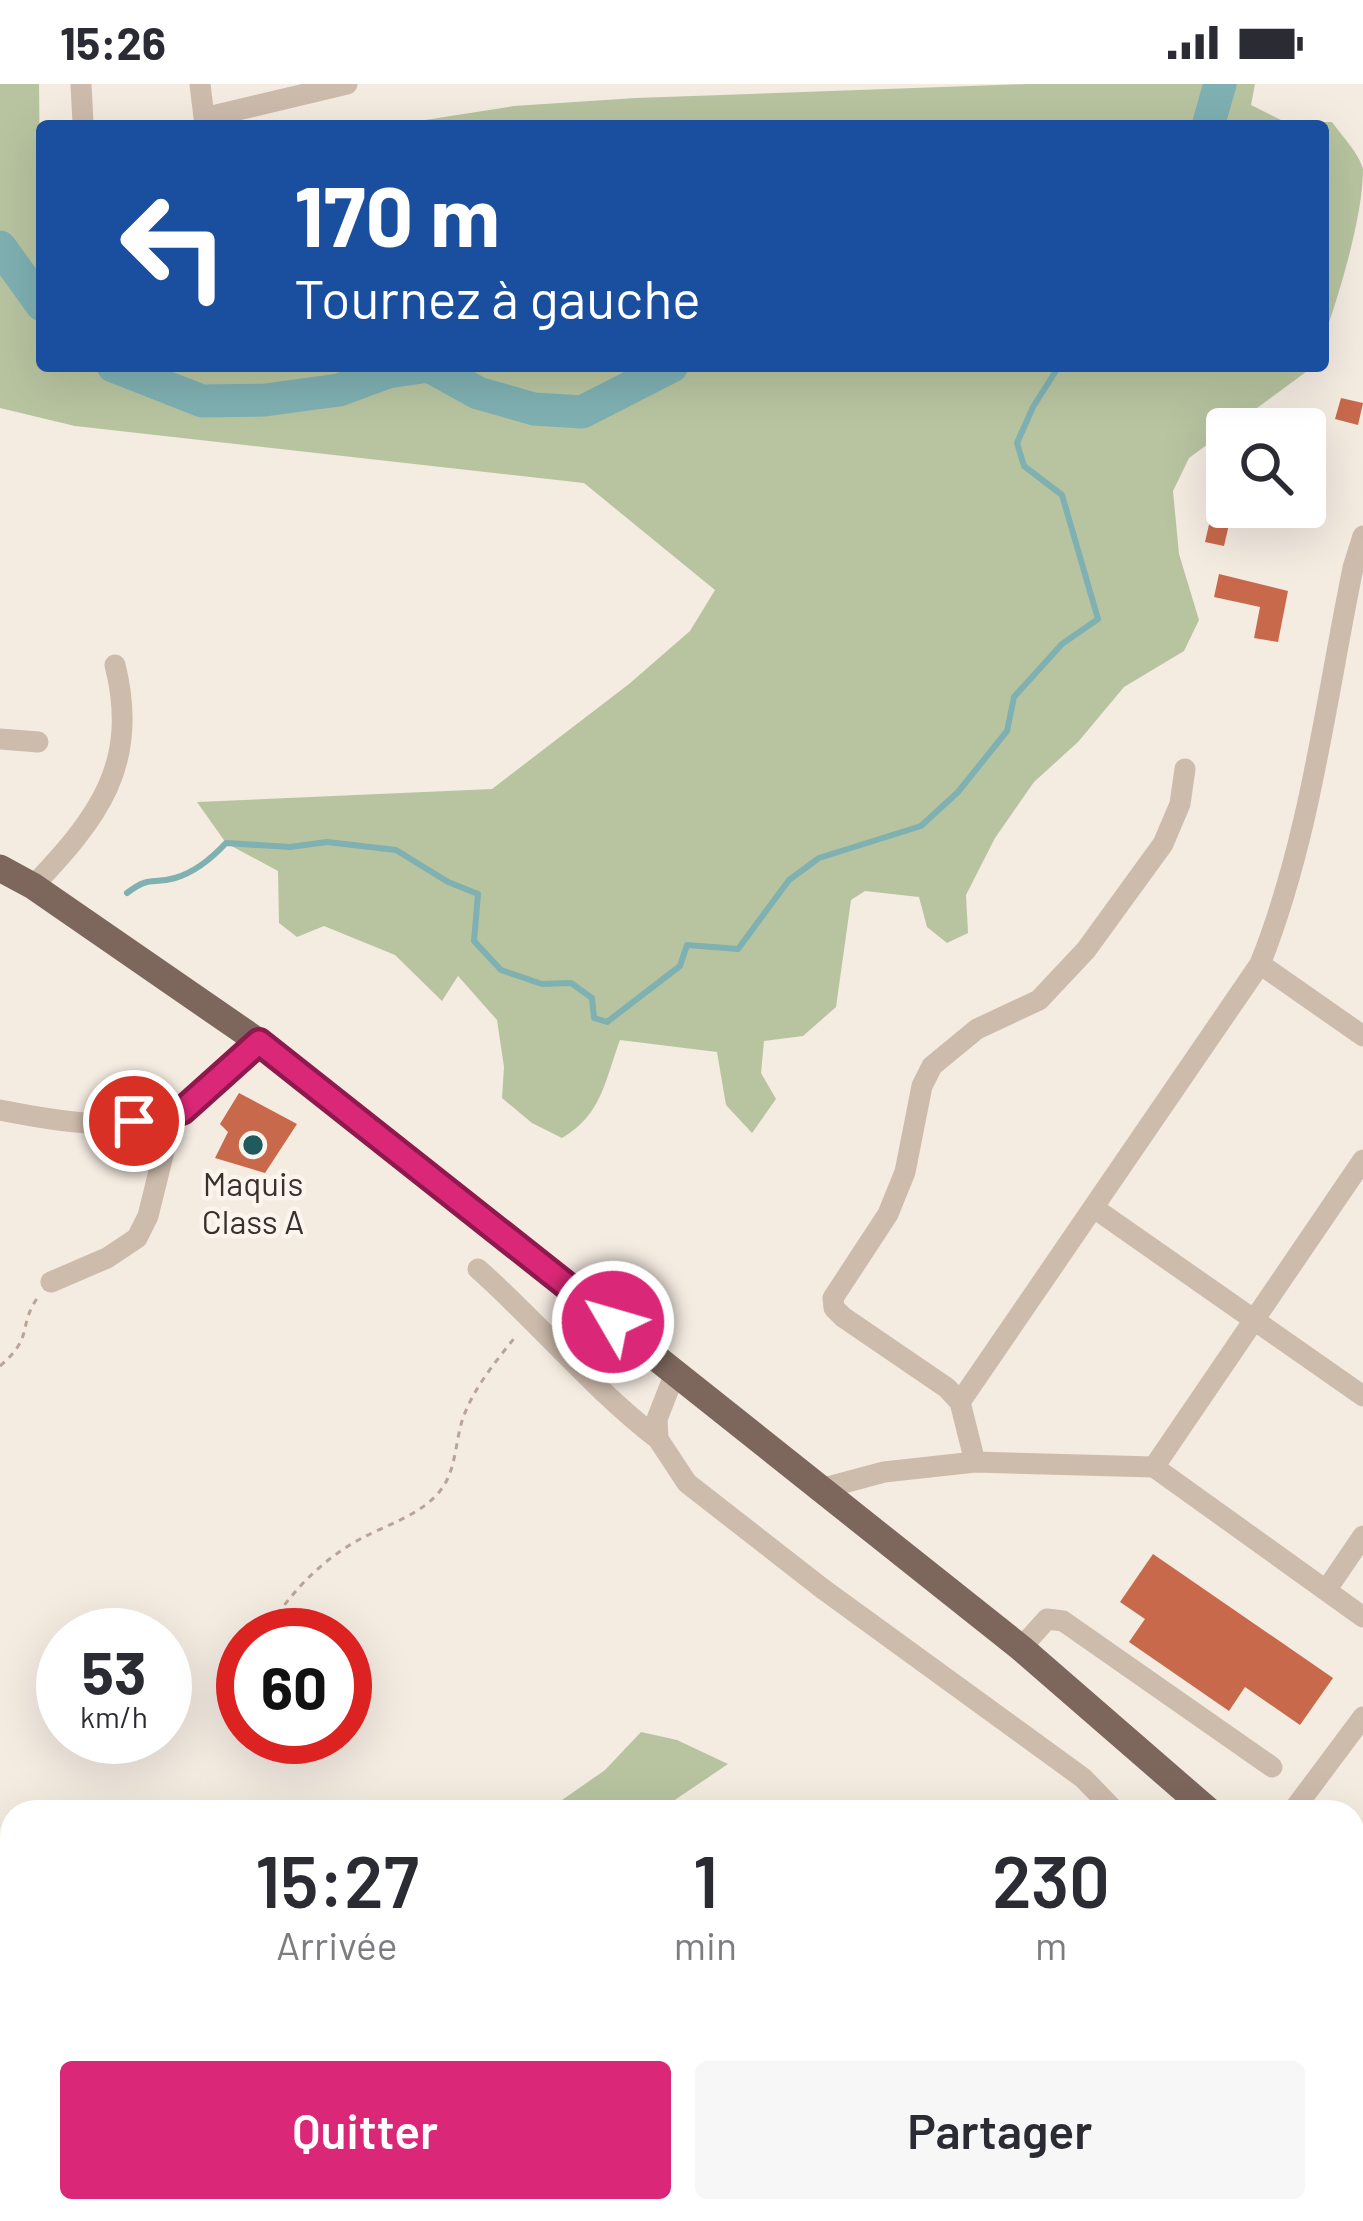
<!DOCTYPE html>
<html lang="fr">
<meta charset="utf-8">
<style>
:root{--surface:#fff;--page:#f7f7f7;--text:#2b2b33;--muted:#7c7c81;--accent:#db2777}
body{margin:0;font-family:Barlow,sans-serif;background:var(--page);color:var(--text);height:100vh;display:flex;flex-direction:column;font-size:45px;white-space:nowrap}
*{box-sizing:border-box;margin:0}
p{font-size:39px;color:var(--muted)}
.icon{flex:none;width:66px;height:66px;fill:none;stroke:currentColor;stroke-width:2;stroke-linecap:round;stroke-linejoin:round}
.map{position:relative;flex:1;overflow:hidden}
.side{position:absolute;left:0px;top:1716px;width:1365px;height:423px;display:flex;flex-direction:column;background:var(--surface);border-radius:36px 36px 0 0;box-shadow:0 12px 48px #0002}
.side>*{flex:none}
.banner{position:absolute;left:36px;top:36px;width:1293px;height:252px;border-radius:12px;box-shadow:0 12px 48px #0002;background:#1a4fa0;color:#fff;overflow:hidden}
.controls{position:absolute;left:1206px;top:324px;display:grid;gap:24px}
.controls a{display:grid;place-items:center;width:120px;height:120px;border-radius:12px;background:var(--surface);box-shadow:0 12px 48px #0002;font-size:60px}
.speed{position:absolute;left:36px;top:1524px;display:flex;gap:24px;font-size:60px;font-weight:700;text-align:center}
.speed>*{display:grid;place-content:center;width:156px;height:156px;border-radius:50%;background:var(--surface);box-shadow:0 12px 48px #0002;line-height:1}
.speed small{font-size:30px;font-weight:400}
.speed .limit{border:18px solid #d22;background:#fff;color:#111}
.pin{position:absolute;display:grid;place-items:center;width:102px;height:102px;color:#fff;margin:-51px;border:6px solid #fff;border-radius:50%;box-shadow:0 3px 12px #0007}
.me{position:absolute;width:132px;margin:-66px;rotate:308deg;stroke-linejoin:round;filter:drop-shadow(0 0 9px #0008)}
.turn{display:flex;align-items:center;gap:42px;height:252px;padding:0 60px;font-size:54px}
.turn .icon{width:156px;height:156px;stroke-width:2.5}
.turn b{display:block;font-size:84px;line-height:102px}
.eta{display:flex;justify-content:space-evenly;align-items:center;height:204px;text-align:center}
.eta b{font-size:72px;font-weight:600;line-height:84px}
.cta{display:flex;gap:24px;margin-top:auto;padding:24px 60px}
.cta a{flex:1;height:138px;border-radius:12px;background:var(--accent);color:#fff;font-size:48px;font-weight:600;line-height:138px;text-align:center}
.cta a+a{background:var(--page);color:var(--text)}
.status{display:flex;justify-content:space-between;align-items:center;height:84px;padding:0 60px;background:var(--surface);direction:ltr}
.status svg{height:33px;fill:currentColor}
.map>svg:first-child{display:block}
.green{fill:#b8c4a0}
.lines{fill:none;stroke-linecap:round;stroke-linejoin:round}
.stream{stroke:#7fb0b2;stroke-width:6}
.river{stroke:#7fb0b2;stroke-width:33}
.building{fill:#c8694b}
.path{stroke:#b9a596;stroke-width:3;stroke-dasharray:6 6;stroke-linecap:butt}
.minor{stroke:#cdbbac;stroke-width:21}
.major{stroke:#7d675c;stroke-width:27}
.route-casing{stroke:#8e194d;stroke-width:30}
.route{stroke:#db2777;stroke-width:21}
.poi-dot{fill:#1f5a5e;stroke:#fbf5ee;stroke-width:4.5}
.labels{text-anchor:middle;stroke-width:9;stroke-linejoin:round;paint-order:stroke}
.poi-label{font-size:33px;fill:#3b302b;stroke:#fbf5ee}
</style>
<div class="status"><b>15:26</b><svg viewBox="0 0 49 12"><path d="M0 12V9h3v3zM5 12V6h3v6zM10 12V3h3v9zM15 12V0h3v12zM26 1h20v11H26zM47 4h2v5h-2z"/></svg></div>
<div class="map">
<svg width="1363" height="2137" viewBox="0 0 1363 2137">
<rect width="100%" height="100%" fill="#f4ebe1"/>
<path class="green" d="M0,0h39l3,282h1272l-125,92 -16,33 6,63 20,66 -15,31 -60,36 -46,55 -44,40 -39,56 -29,57 2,38 -21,10 -20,-16 -8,-30 -54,-6 -14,9 -15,107 -33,29 -39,5 -3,32 15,26 -24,34 -26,-28 -9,-53 -97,-12c-15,40 -18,75 -58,98l-30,-15 -30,-25 2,-31 -7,-47 -39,-44 -16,25 -47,-46 -71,-29 -27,11 -18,-14 -1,-52 -52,-28 -29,-41 295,-13 137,-105 61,-53 25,-41 -131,-107 -509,-57 -75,-18z
M1028,0h227l-4,21 34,17h47c9,13 27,31 31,47 0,48 -24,126 -40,171v-214h-936l127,-20 122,-8z
M641,1648l36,8 51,24 -71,48h-112l60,-42z
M493,2127h119l38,10h-152z
M712,2127h171l-1,10h-191z"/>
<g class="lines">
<path class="stream" d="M127,809c24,-18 24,-8 48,-15 21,-6 37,-20 51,-35l64,4 37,-5 69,8 52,32 30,12 -4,47 27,29 41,14 29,-1 21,15 2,20 13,4 73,-56 7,-21 51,4 51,-69 30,-22 102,-32 37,-34 49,-61 7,-34 48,-53 36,-25 -36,-124 -38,-29 -7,-23 16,-36 26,-41"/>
<path class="river" d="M1208,42l12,-42
M0,163l42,58
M113,282l89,35 63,-1 74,-10 49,-18 41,-6 49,27 56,16 48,3 90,-46"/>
</g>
<path class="building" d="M1341,314l22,5 -5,22 -23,-6z
M1209,413l18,4v6h6l-9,39 -19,-4 6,-26 -5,-1z
M1219,490l69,17 -10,51 -24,-4 6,-31 -46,-10z
M239,1009l58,31 -32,49 -50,-15 13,-26 -8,-8z
M1153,1470l180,124 -33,47 -55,-38 -16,24 -100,-69 16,-23 -25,-17z"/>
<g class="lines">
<path class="path" d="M0,1282c35,-30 17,-39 38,-69
M265,1551c21,-39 57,-76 97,-97 25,-13 60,-24 78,-47 16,-20 15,-47 22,-70 10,-31 34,-60 54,-85
M234,1607l9,-16"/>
<path class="minor" d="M81,0l2,39
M200,0l5,42
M204,34l143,-34
M0,655l38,3
M33,802c65,-68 107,-122 82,-221
M1260,880l103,72
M0,1026c50,10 132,25 180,1 25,-12 57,-49 79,-69
M1094,1124l269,188
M478,1185c62,55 114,119 180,170
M51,1198l56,-24 30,-20 11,-22 19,-77 14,-29
M675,1289l-18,46 1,20 29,44 136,106 260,189 33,34
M960,1318l-13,-14 -104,-71 -9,-9 -1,-10 55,-84 17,-42 17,-86 10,-20 45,-37 62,-29 47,-50 77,-106 17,-40 5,-35
M975,1378l-15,-60 300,-438c50,-125 66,-265 93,-396l10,-32
M1154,1383l209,-307
M817,1406l67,-18 91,-10 179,5 209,150
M1327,1505l36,-53
M1021,1564l26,-29 16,2 209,146
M1292,1728l71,-95
M1309,2127v10
M1179,2137l4,-10"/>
<path class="major" d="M0,784l33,18 226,156 762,606 189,164
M1353,1867l10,10"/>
</g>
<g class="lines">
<defs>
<path id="route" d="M134,1037l48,-10 77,-69 354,280"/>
</defs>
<use href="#route" class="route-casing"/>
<use href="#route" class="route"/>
</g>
<circle class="poi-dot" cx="253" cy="1061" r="12"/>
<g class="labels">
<g class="poi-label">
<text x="253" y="1112">Maquis<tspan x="253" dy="38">Class A</tspan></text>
</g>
</g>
</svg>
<div class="controls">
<a><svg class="icon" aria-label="search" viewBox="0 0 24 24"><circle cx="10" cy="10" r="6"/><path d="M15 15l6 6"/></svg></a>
</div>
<div class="speed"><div>53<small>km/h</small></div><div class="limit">60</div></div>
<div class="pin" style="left:134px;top:1037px;background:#d93025"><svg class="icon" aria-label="arrive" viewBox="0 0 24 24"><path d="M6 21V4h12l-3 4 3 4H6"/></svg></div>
<svg class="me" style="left:613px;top:1238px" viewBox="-20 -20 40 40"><circle r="17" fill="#db2777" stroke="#fff" stroke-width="3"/><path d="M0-11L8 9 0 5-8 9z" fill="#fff"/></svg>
<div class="banner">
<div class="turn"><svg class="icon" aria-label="left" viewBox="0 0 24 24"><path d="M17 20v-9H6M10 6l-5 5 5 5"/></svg><div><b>170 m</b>Tournez à gauche</div></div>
</div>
<section class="side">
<div class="eta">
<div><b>15:27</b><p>Arrivée</p></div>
<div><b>1</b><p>min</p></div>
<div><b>230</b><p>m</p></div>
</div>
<div class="cta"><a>Quitter</a><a>Partager</a></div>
</section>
</div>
